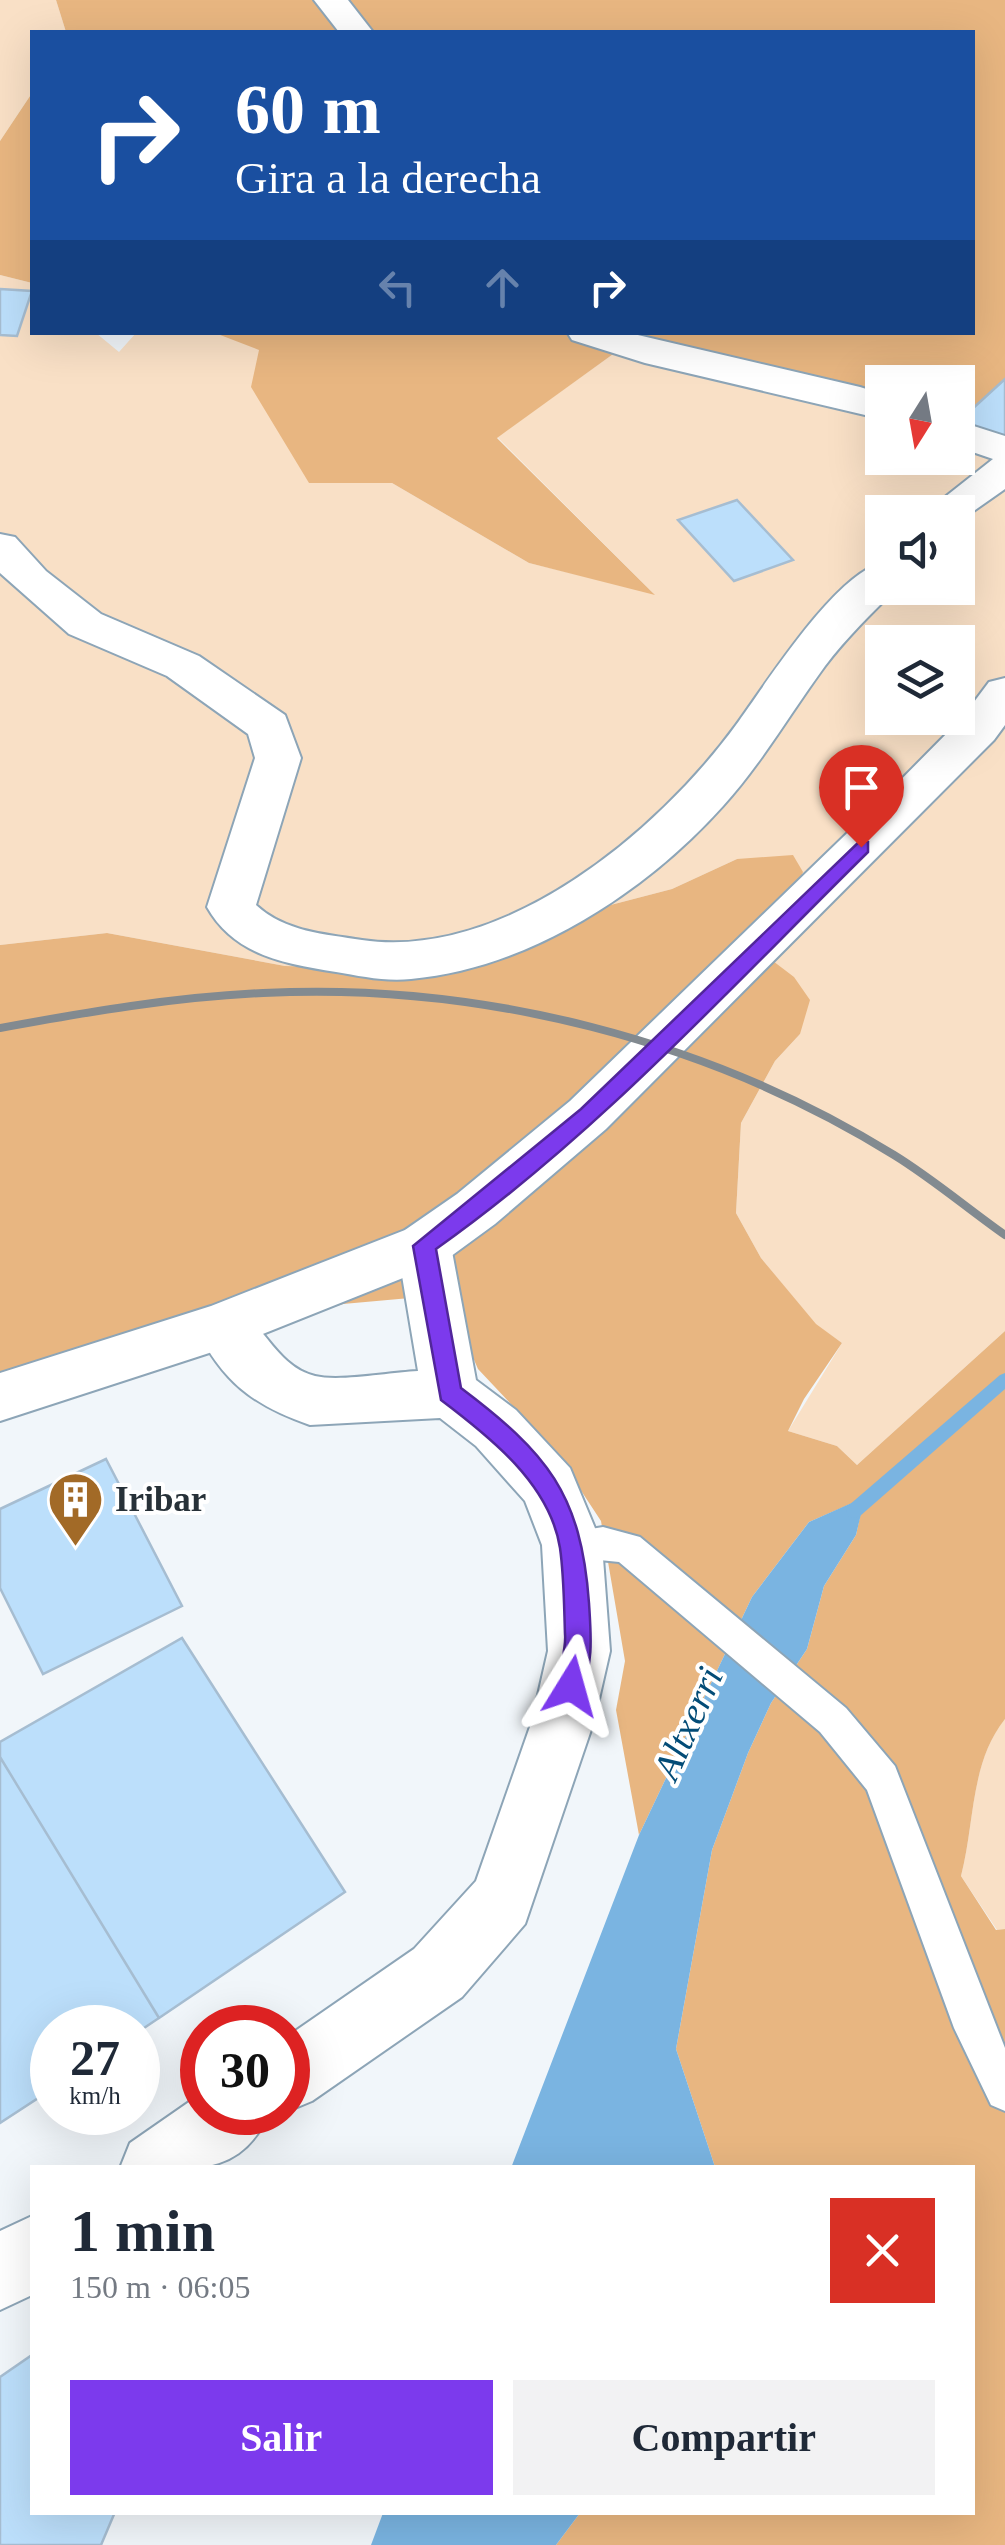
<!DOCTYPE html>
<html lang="es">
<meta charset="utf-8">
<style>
:root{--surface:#fff;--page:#f2f2f3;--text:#1f2937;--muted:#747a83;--accent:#7c3aed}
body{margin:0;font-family:"Times New Roman",serif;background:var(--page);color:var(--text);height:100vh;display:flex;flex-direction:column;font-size:38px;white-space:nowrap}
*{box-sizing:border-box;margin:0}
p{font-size:32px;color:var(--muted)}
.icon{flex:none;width:55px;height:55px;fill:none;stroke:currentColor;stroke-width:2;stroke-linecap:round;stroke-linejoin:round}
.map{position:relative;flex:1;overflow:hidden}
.panel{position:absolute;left:30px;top:2165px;width:945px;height:350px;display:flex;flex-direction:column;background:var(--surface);border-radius:0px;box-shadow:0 10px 40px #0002}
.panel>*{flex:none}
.guide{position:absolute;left:30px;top:30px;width:945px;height:305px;border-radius:0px;box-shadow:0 10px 40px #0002;background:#1a4fa0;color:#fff;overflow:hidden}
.needle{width:65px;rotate:191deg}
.buttons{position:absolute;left:865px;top:365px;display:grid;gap:20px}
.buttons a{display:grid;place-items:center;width:110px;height:110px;border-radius:0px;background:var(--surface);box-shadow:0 10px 40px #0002;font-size:50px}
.speed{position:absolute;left:30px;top:2005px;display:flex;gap:20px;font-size:50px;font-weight:700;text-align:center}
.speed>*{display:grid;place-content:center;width:130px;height:130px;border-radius:50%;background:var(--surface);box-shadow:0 10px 40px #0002;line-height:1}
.speed small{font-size:25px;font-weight:400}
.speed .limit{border:15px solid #d22;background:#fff;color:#111}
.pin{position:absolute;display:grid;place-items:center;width:85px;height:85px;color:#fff;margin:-102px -42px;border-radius:50% 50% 50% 0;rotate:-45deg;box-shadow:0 0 10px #0007}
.pin .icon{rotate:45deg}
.me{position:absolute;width:110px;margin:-55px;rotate:8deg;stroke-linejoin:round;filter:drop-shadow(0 0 8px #0008)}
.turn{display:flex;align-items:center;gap:35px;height:210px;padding:0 40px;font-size:45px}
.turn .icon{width:130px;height:130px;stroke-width:2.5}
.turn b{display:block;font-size:70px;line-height:85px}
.lanes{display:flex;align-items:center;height:95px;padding:0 40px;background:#0003;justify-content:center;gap:50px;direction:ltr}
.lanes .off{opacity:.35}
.round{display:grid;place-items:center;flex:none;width:105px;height:105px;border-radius:0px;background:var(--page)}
.headline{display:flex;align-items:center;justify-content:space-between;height:170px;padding:0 40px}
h1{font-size:60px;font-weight:800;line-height:75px}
.button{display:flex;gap:20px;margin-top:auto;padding:20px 40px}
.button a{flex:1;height:115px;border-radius:0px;background:var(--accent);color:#fff;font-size:40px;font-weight:800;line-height:115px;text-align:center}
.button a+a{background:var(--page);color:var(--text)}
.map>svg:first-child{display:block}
.green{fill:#f9e0c6;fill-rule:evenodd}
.forest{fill:#e8b681}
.water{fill:#7ab4e1}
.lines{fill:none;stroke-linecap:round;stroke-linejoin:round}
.stream{fill:#7ab4e1;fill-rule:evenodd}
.building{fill:#bcdffb;stroke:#a6bdd1;stroke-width:2.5}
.service-casing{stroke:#8da5b7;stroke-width:4}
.minor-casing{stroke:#8da5b7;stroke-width:4}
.tertiary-casing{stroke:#8da5b7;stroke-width:4}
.service{fill:#fff;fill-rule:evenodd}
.minor{fill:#fff;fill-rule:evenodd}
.tertiary{fill:#fff;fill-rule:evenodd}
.rail{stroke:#828a90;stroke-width:8}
.route{fill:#7c3aed;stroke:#51269a;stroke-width:2.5}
.labels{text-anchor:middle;stroke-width:8;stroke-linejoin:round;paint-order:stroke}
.poi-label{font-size:35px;font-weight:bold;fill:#273138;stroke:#fff;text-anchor:start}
.water-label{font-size:38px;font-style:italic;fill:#034c77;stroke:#fff}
</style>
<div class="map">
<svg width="1005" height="2545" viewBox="0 0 1005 2545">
<rect width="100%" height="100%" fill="#f1f6fa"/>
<path class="green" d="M0,0h56l10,32h-34v61l-32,48z
M0,275l32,8v49l64,1 23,19 17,-19h159l14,150h83l137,80 124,30 -156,-156 119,-85 234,54 32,3v49h76v-42l47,4v911l-148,134 -20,-19 -49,-15 54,-88 -26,-18 -55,-67 -25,-45 5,-90 34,-62 25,-27 -31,-76 -32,-99 -65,30 -119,31 -109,50 -159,-4 -178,-33 -107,12zM882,512h76v76h-76zM882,642h76v76h-76z
M1005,1719v210l-8,1 -36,-54c14,-54 9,-114 44,-157z"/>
<path class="forest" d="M56,0h949v420l-47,-4v-34h-76v27l-32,-3 -234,-54 -119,86 158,157 -126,-32 -137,-80h-83l-58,-96 8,-37 -44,-17 757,-1v-300h-906z
M32,93v190l-32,-8v-134z
M793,855l10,17 -34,86 25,19 16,23 -10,34 -25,27 -34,62 -5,90 25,45 55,66 26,19 -38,56 -16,32 49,15 20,19 148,-134v388c-35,44 -30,103 -44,157l35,54 9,-1v616h-449l24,-32 392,-1v-344l-257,-1 -39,-118 36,-199 36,-97 23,-50 36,-54 17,-63 32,-51 8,-37 -55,24 -57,75 -113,238 -23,-125 9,-49 -24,-140 -46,-70 -77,-82 -23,-53 -45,-18 -67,6 -343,110v-469l107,-12 178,33 159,4 109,-50 119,-31 65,-30z"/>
<path class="water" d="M865,1497l-9,38 -32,51 -17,63 -36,54 -23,50 -36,97 -36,199 39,118 -204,1 128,-333 113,-238 57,-75z
M383,2513v-1l197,1 -24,32h-185z"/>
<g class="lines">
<path class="stream" d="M1005,1373v16l-145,127 -6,2 -6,-2 -2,-5 2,-5 152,-131z"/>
</g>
<path class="building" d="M0,289l32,2 -15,45 -17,-1z
M1005,379v61l-46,-19z
M737,500l56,60 -59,21 -56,-61z
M106,1459l76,147 -139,68 -43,-86v-79z
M182,1638l163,254 -186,126 -159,-261v-15z
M0,1757l159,261 -21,14v-4h-86v61l-52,34z
M32,2355v157h83l-14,33h-101v-168z"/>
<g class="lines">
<defs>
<path id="service" d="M603,1527l37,10 206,171 49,58 110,282v63l-14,-6 -37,-77 -87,-238 -47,-58 -201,-170 -59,-6 -6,-11 6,-11z"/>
<path id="minor" d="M314,0h34l25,32h-34z
M567,332h58l235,55 22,7v25l-237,-56 -73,-23z
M958,421l47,15v53l-47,33v-10h-32l67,-53 -35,-12z
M0,534l15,3 31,34 55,43 98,42 86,59 16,43 -45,147c29,27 69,29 106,35 142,21 296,-108 374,-215 30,-41 99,-151 146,-162v25h15c-25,25 -50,49 -72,78 -34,46 -63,97 -102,140 -77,86 -195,163 -312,173 -25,3 -51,-3 -75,-7 -52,-8 -102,-17 -129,-65l48,-149 -7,-24 -81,-58 -98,-42 -69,-61z
M424,1224l19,6 8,16 25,134 40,30 54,58 32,77 8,106 -16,70 -69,203 -63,73 -150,104 -24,10v-75l126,-87 62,-68 56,-160 16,-70 -6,-106 -17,-44 -49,-55 -36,-28 -130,7c-58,-20 -88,-44 -115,-99l8,-16c56,-20 60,53 112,66 25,6 76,-4 103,-5l-21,-125 8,-16z
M202,2093v19h67c-28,70 -87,56 -149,56l10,-25z
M32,2216v79l-32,15v-79z"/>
<path id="tertiary" d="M1005,678v47l-11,15 -388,389 -111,95 -52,38 -200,80 -243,79v-48l211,-67 194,-76 52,-36 113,-93 299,-289 93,-94 27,-36z"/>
</defs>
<use href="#service" class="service-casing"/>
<use href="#minor" class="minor-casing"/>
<use href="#tertiary" class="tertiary-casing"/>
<use href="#service" class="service"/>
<use href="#minor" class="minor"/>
<use href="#tertiary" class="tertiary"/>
<path class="rail" d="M0,1028c88,-16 174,-31 263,-35 218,-11 446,47 631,162 39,24 74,54 111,80"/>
</g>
<path class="route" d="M861,840l7,2v10c-139,137 -272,284 -432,397l25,139c86,65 120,105 128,215 2,32 5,61 -9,91l-9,4 -9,-4c-8,-16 5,-41 3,-60 -1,-28 -1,-58 -5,-86 -10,-64 -70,-111 -119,-148l-28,-154 168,-137z"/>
<defs>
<symbol id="building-pin" viewBox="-11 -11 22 30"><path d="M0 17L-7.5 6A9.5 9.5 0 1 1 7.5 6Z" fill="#a26a27" stroke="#fff"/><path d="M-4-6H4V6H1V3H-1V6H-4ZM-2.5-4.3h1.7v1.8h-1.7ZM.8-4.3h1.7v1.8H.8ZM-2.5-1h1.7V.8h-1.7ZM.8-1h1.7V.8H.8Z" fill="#fff"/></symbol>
</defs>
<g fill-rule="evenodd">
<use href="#building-pin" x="44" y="1468" width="63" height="86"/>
</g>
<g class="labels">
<g class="poi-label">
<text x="115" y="1511">Iribar</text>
</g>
<g class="water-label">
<text transform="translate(688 1723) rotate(-66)" y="13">Altxerri</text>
</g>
</g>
</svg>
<div class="buttons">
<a><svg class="needle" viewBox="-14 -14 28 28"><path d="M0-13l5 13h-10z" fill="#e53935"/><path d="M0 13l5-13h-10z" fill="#747a83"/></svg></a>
<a><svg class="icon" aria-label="sound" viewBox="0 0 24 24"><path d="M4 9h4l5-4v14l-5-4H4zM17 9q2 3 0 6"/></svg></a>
<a><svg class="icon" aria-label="layers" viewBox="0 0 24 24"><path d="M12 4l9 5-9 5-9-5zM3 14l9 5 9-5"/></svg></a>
</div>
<div class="speed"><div>27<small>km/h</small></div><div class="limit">30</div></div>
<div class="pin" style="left:861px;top:847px;background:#d93025"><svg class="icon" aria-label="arrive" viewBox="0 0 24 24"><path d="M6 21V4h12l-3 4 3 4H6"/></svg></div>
<svg class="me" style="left:571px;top:1686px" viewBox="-20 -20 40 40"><path d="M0-17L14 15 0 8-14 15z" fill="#7c3aed" stroke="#fff" stroke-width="4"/></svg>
<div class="guide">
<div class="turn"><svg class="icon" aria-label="right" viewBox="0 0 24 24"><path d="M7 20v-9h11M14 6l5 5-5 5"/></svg><div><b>60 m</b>Gira a la derecha</div></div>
<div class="lanes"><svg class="icon off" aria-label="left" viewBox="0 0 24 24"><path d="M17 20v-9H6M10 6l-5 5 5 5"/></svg><svg class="icon off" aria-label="ahead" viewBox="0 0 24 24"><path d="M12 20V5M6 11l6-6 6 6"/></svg><svg class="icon" aria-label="right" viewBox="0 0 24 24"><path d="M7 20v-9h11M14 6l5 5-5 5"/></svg></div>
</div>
<section class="panel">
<div class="headline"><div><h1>1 min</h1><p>150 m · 06:05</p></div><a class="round" style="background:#d93025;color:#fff"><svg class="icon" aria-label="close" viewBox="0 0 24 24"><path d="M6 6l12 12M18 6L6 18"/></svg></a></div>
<div class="button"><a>Salir</a><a>Compartir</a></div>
</section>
</div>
